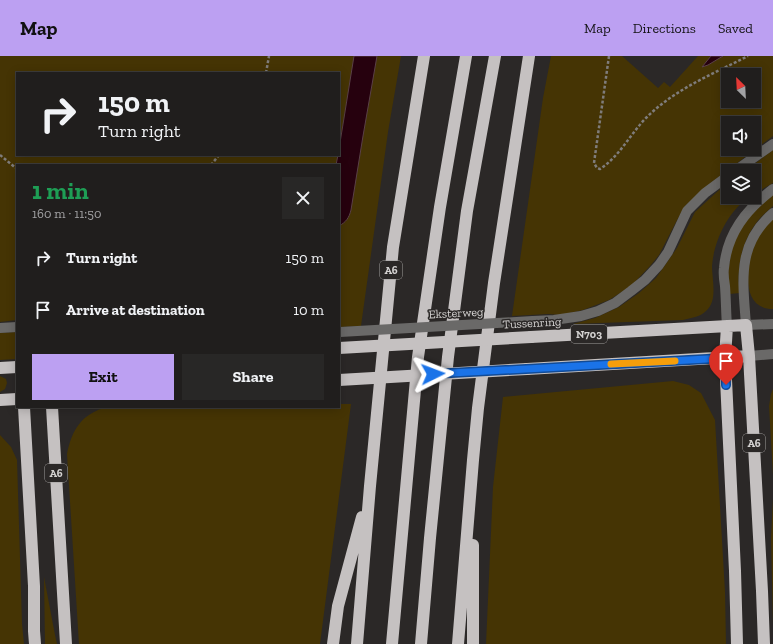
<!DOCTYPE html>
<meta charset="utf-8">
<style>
:root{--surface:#201e1d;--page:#282726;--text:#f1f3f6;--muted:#a2a2a4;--line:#3d3c3b;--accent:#bca0f2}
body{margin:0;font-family:"Zilla Slab",serif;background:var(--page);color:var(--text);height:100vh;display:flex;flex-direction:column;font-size:15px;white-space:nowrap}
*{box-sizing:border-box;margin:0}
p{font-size:13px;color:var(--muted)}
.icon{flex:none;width:22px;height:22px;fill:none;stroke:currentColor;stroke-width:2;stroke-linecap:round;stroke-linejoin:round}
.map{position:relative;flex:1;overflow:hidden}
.panel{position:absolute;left:16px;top:108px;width:324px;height:244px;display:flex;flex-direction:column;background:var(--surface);border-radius:0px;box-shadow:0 2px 10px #0003,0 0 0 1px var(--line)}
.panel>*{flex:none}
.banner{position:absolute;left:16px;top:16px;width:324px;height:84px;border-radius:0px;box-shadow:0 2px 10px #0003,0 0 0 1px var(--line);background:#201e1d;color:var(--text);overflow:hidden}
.needle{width:26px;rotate:336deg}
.buttons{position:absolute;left:721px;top:12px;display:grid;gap:8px}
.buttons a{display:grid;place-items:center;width:40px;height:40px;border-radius:0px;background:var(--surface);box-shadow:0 2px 10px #0003,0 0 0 1px var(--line);font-size:20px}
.pin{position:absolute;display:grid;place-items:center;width:34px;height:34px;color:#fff;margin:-41px -17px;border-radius:50% 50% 50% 0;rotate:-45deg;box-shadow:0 0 4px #0007}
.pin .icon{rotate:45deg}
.me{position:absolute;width:44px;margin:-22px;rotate:87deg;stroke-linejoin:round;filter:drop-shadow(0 0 3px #0008)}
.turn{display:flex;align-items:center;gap:14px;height:84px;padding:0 16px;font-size:18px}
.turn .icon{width:52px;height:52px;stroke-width:2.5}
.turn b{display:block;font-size:28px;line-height:34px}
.round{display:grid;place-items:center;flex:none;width:42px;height:42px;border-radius:0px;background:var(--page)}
.head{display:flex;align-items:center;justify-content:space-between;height:68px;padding:0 16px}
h1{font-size:24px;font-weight:700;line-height:30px;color:#1e9e55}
.primary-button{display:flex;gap:8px;margin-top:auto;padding:8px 16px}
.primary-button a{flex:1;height:46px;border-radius:0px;background:var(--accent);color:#111;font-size:16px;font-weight:700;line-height:46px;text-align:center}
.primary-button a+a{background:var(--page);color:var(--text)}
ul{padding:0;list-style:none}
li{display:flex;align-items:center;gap:12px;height:52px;padding:0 16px}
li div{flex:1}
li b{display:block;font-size:15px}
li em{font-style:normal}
header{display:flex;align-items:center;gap:24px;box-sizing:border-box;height:56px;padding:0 20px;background:var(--accent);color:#111}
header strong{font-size:19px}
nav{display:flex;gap:22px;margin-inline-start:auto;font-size:14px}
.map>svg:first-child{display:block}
.green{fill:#453404;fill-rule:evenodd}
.water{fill:#26010e;stroke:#5a4048}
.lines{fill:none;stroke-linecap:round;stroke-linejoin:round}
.path{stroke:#7f7c7b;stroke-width:2.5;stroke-dasharray:3 2;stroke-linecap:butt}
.minor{stroke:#6a6968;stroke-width:10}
.highway{stroke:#c5c1c1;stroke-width:12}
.minor-bridge{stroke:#6a6968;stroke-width:10}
.highway-bridge{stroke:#c5c1c1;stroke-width:12}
.route-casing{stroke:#114b97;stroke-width:10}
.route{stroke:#1a73e8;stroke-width:7}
.slow{stroke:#f59e0b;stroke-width:7}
.labels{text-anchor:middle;stroke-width:3;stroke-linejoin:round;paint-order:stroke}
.shield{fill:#2b2827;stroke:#a19f9e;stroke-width:1}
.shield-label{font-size:11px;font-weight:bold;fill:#d4d2d1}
.street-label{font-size:12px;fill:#d4d2d1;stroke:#2b2827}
</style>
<header>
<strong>Map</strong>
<nav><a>Map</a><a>Directions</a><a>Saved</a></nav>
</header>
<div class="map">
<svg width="773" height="588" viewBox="0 0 773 588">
<rect width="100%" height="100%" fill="#2b2827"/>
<path class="green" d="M0,0h401l-13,76 -27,194 -22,1v-162h-322v155l-17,2zM17,17h322v82h-322z
M551,0h71l36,32 6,-6 6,5 28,-31h13l-8,10 5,-1 15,-9h50v80l-61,46 -27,24 -9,16 -17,33 -9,11 -19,20 -22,14 -26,10 -22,5 -13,-1 -36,2 31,-218zM728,19h26v26h-26zM728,67h26v26h-26z
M773,94v33l-19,11v-23h-9z
M728,127v14h21c-21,15 -35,43 -37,69 0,14 6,35 -6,45 -6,6 -15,7 -23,9l-110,4 22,-6 24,-11 20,-14 17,-15 21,-30 18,-36 23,-21z
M773,138v12c-4,4 -8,7 -12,11 -13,14 -21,35 -22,54 -1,7 0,15 1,22l-11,1 -1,-22 4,-25 12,-25z
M773,162v91c-29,0 -27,-33 -22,-54 2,-4 3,-10 5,-14 4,-9 11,-16 17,-23z
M17,276v27l-17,1v-27z
M0,320l6,3 1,4 -2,6 -5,3z
M673,325l16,4 12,8 14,27 10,172 1,52h-240l7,-157 10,-90z
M773,333v86l-4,-69 2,-12z
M339,348h12l-31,240h-241l-12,-190c5,-24 14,-40 40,-47h232z
M0,379l11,12 6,13 5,164 2,20h-24z
M773,443v126l-2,-87z
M44,521l11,58 2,9h-12z"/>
<path class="water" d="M354,0h23l-14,80 -12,74c-2,8 -5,12 -12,16v-61h-3l2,-10h1v-6z
M711,0h12l-15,9 -6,2z"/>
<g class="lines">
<path class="path" d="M609,0l-15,107 3,5 3,1c20,-13 30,-35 47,-52 28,-28 66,-43 101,-61
M266,17l3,-17
M0,99l17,14
M211,109l8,-10"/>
<path class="minor" d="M735,115l38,-27
M773,157c-37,32 -30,69 -27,112l27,-1
M533,265l21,-1 27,-4 17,-5 17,-8 16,-12 14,-11 14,-15 9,-13 19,-41 18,-18 23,-17
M727,270c-1,-13 -1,-27 -2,-40 -1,-6 -2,-12 -1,-18 3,-35 22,-58 49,-79
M0,272l17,-1
M749,300l24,-2"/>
<path class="highway" d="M727,270l-2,32 10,213 2,73
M531,281l215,-12 3,31 13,235 2,53
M0,312l17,-1
M527,313l222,-13
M0,344l17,-1
M24,351l10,179v45l1,13
M52,351l14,237
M473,489v99
M333,588l5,-38 24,-89
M357,588l13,-158 23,-239 31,-191
M392,588l26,-287 22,-150 26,-151
M421,588l9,-106 18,-181 19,-146 28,-155
M458,588l15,-184 5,-52 16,-125 35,-227"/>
<path class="minor-bridge" d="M340,276l193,-11"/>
<path class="highway-bridge" d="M339,292l192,-11
M339,324l188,-11"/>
</g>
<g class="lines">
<defs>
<path id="route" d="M433,318l292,-16 1,27"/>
</defs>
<use href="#route" class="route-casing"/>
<use href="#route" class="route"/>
<path class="slow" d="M611,308l64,-3"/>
</g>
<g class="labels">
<g class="shield">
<rect x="380" y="205" width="22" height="18" rx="3"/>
<rect x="571" y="269" width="36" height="18" rx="3"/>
<rect x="743" y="378" width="22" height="18" rx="3"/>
<rect x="45" y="408" width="22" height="18" rx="3"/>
</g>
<g class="shield-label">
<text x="391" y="218">A6</text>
<text x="589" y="282">N703</text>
<text x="754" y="391">A6</text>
<text x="56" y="421">A6</text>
</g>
<g class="street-label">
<text transform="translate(456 257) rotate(-3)" y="4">Eksterweg</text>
<text transform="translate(532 267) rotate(-3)" y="4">Tussenring</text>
</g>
</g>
</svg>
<div class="buttons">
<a><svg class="needle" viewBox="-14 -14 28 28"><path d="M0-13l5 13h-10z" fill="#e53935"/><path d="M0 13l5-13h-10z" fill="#a2a2a4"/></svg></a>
<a><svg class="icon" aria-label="sound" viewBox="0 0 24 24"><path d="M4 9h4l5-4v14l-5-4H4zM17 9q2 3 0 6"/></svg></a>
<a><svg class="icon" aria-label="layers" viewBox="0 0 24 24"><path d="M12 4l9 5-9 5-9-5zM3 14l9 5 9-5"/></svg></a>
</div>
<div class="pin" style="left:726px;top:329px;background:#d93025"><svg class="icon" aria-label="arrive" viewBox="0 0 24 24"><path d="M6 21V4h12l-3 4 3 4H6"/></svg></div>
<svg class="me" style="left:433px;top:318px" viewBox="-20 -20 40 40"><path d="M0-17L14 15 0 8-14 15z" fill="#1a73e8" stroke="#fff" stroke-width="4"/></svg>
<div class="banner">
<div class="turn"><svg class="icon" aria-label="right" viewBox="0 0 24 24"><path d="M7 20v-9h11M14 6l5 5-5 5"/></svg><div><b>150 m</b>Turn right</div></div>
</div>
<section class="panel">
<div class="head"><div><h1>1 min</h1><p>160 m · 11:50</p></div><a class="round"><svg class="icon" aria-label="close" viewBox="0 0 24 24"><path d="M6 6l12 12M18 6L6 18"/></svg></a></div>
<ul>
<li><svg class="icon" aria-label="right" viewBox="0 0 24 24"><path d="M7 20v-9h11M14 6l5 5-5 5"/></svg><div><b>Turn right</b></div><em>150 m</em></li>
<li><svg class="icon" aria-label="arrive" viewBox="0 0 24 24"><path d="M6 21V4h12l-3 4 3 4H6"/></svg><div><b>Arrive at destination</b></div><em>10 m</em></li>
</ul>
<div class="primary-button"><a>Exit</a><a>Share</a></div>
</section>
</div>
